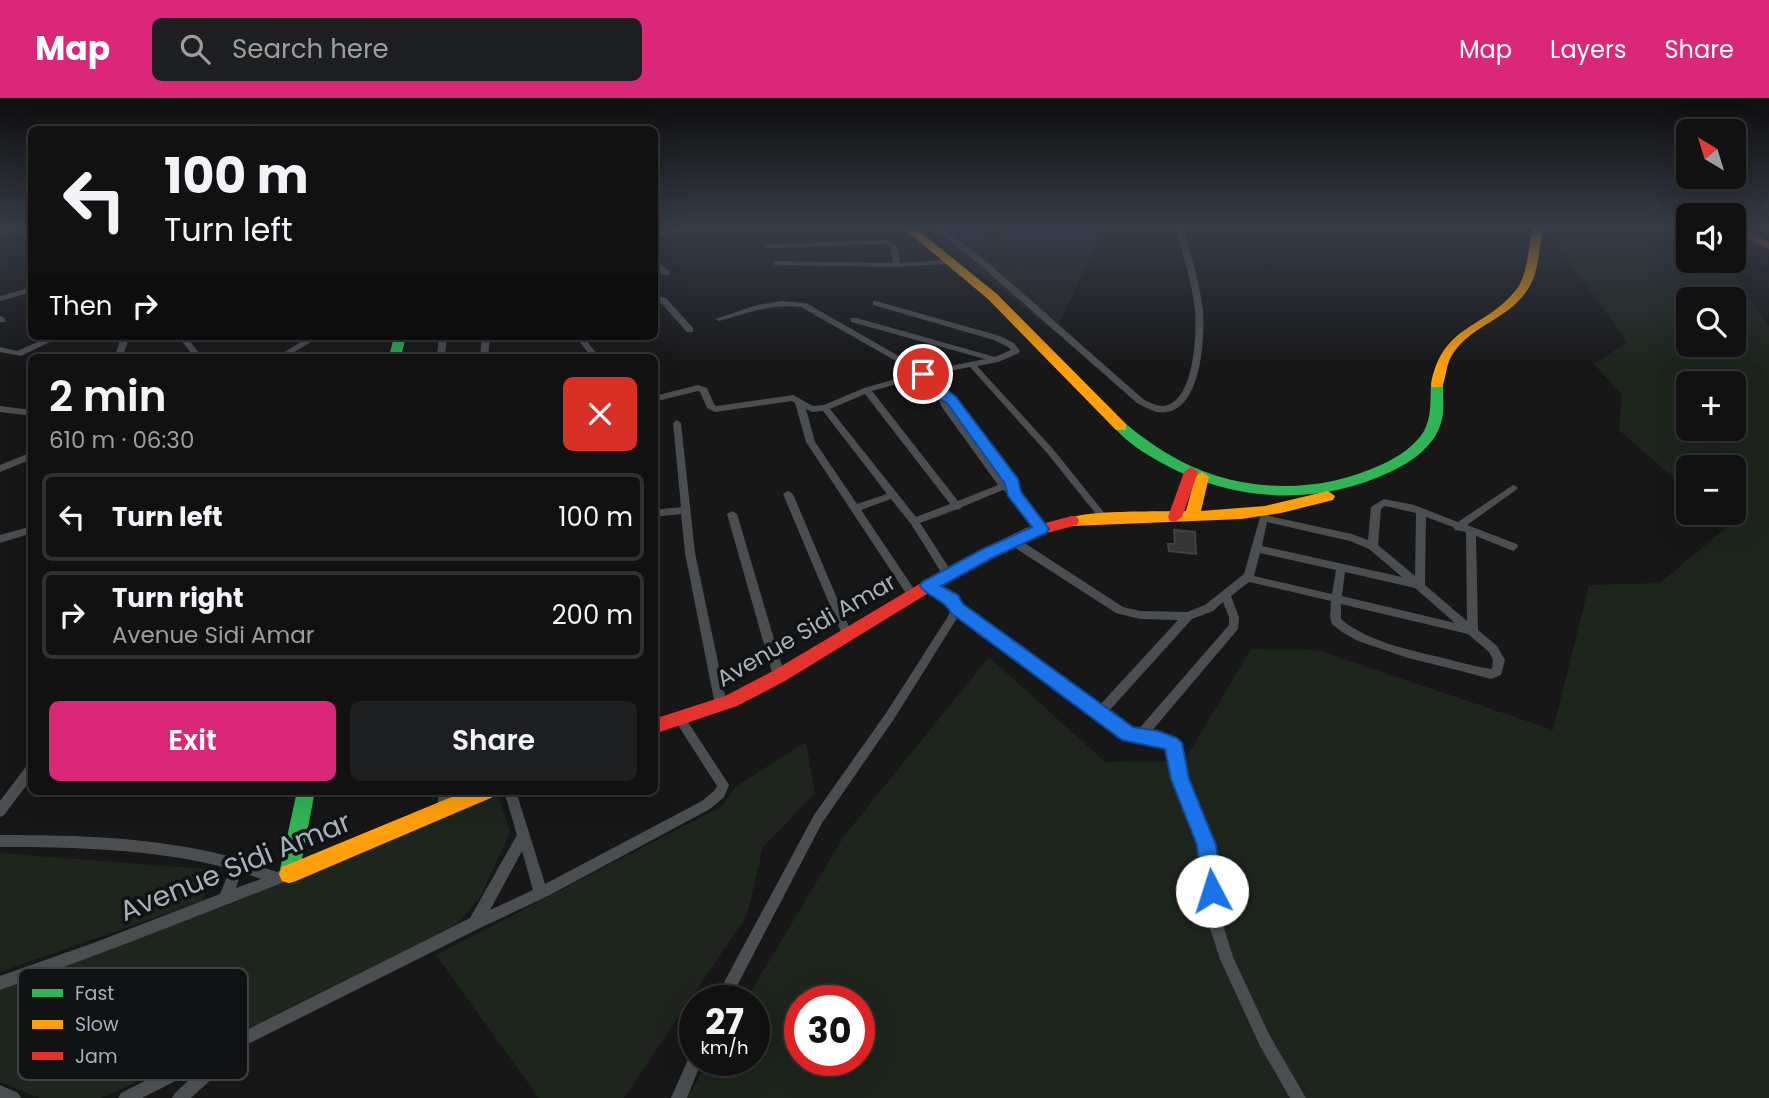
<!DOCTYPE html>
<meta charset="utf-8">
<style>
:root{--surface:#111112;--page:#1e1f20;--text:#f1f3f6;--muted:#9c9d9f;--line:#303132;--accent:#db2777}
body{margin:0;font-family:Poppins,sans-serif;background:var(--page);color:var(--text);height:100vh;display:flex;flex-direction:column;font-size:26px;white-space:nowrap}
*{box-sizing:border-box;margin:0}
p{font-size:23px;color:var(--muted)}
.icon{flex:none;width:38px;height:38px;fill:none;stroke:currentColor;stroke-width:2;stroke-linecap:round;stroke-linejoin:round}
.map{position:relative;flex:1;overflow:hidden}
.panel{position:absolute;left:28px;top:256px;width:630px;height:441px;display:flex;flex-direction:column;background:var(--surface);border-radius:10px;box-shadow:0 7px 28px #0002,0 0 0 2px var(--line)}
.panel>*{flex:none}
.hud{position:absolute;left:28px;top:28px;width:630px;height:214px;border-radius:10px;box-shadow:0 7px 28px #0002,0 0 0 2px var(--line);background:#111112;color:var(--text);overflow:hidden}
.needle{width:46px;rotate:322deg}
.tools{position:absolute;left:1676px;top:21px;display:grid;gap:14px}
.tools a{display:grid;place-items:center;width:70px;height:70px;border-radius:10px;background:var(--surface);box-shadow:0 7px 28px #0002,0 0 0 2px var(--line);font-size:35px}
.speed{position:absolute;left:679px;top:887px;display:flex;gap:14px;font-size:35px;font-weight:700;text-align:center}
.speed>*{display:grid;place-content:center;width:91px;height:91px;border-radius:50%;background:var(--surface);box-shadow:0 7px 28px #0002,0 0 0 2px var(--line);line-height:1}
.speed small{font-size:18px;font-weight:400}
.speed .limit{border:10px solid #d22;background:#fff;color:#111}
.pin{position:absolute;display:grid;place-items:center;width:60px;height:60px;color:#fff;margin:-30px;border:4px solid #fff;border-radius:50%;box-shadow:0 2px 7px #0007}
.me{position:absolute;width:77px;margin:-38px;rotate:355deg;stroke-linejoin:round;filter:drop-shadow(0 0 5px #0008)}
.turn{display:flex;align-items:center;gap:24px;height:147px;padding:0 21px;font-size:32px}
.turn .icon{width:91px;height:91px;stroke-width:2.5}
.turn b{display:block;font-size:49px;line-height:60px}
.then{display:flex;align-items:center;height:66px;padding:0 21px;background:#0003;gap:14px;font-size:26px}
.round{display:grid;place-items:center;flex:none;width:74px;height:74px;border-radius:10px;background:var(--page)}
.headline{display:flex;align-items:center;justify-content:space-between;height:119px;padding:0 21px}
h1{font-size:42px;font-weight:600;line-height:52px}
.action{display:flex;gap:14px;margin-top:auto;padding:14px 21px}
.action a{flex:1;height:80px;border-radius:10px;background:var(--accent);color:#fff;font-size:28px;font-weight:600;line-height:80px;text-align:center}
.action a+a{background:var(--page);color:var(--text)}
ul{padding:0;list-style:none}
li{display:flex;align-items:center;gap:21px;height:88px;margin:0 14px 10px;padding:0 7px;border:4px solid var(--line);border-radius:10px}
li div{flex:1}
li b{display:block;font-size:26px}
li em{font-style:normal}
header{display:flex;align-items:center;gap:42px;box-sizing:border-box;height:98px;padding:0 35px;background:var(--accent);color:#fff}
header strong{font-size:33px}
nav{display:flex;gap:38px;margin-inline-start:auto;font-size:24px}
.search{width:490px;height:63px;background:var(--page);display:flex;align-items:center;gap:18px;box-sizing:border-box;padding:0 24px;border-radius:10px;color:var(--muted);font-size:26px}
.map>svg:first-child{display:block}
.built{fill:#212124}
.green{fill:#1d251d;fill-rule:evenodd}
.building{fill:#353537;stroke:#404244;stroke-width:2}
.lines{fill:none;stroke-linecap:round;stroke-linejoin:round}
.street{fill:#4b4e51;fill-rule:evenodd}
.fast{fill:#30b455;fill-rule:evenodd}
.slow{fill:#ff9f0a;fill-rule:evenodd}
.jam{fill:#e5322d;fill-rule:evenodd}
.route{fill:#1a73e8;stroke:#114b97;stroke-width:2}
.labels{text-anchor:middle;stroke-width:7;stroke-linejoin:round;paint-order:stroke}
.street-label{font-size:23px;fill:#a7b0ba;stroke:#111214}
.near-street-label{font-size:28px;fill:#a7b0ba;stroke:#111214}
.key{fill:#111214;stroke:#3e4146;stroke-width:2}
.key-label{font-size:19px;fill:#a7b0ba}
</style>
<header>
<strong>Map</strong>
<div class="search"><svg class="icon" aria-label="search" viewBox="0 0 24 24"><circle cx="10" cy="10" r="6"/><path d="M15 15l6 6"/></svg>Search here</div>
<nav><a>Map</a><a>Layers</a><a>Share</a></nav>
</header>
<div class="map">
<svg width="1769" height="1000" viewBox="0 0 1769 1000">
<rect width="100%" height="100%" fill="#171718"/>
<path class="built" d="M922,129h183l-50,105z"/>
<path class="green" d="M991,129h17l-16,23 21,26 -34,-24z
M1553,129h136v34h34l46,65v772h-1082l22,-37 45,-1v-59h-9l99,-165 145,-179 116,105 79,-1 67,-112 66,1 236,80 36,-145 71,-2 68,-57 -14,-13h20v-46h-45v24l-70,-61 3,-35 -28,-31 33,-22 -76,-106zM1689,201h45v46h-45zM1689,285h45v46h-45zM800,903h59v59h-59z
M806,644l9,51 -52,54 -16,68 -123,183h-85l-103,-143 286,-149 13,-19z
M497,693l13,41 -30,66 -23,26 -210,110 -146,64h-61l-40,-16v-95z
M0,755l217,17 -15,31 -202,71z"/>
<path class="building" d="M1174,432l21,2 1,22 -27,-3 -1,-7h7z"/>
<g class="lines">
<path class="street" d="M933,129h8l45,34 157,138c8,4 16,9 25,6 26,-9 29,-71 27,-94 -3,-29 -12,-57 -20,-84h8c8,28 17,56 20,84 2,29 -2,108 -46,101 -7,-2 -14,-6 -20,-9l-157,-138z
M32,131v4l-32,4v-4z
M887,142l10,6 3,17 46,-3 4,2 -4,2 -49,3 -120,-2h-3v-4l119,2 -3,-16 -5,-3 -117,4 -4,-2 4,-2z
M654,161l15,12v4h-6l-9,-9z
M32,189v5l-32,9v-5z
M654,197l12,3 27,30v4h-6l-27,-30 -6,-2z
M781,203l25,2 119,68 60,-12 -134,-37v-4h6l138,39 16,-7 -3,-3 -14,-7 -121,-35v-4h3l124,35 14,7 6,8 -1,2 -21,9 -21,4 76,83 53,66 2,2 -2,2h-6l-53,-66 -77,-86 -41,8 16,18 10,5 61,83 3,11 27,37 -2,3h-6l-27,-37 -8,-5 -41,17 -2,2 -5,1 -35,13 33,51 -5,4 -4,-1 -33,-53 -20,-25 -30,11 57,85 -1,3h-8l-103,-156 -11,-39 -3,-2 -77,11 -8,-4 -7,-16 -2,-1 -44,11v-6l44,-11 9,3 7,16 2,2 77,-11 20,11 11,-1 40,-17 53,-15 -116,-66c-29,-4 -55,7 -82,14l-4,-2 42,-14zM921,279l17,19 3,10 57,79 -40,16 -86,-110zM865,296l85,110 -34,13 -86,-108zM948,303l1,1 58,80 -59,-78zM806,311l6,3 11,-1 64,83 -30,10 -42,-62z
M0,218l5,2v4h-5z
M51,238h11l-41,20 -21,-4v-5l17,4z
M122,238h8l-8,21h-8z
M178,238h8l16,21h-8z
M311,238h10l-35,21h-10z
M439,238h8l-2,21h-8z
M482,238h8l-2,21h-8z
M575,238h8l14,18v3h-8v-3z
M0,308l32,4v6l-32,-4z
M677,322l4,3 14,130 32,152 -2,3 -4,2 -4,-2 -2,-3 -30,-152 -4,-39 -27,3v-7l27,-3 -8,-84z
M32,354v7l-32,13v-7z
M1513,387l3,1 2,2 -2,2 -49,35 50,19 1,3 -5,4 -37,-15 2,94 19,16 8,14 -4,15 -10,4 -34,-9 -49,-12 -50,-17 -16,-9 -10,-8 -2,-7 1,-16 -82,-19 -18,14 8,21 -1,12 -88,104 20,4 11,12 5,30 27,66 10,80 10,32 37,79 36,62h-16l-30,-52 -40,-87 -11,-34 -8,-80 -27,-66 -5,-28 -6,-6 -24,-3 -14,-4 -166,-123 -65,104 -72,104 -93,178h-15l100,-186 72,-102 61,-95 5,-10 -1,-4 -27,-15 -1,-3 1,-3c11,0 33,12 38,23l137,100 79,-86 -38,-1 -24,-6 -107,-69 -1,-3 1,-3h8l106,69 17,4 47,1 18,-7 39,-31 18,-64h6l1,6 83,18 16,6 3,-33 13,-8 30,6 44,17zM1385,408l31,7 -1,63 -37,-31 3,-36zM1426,419l27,10 2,3 11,2 1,89 -42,-36zM1267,424l83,19 19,8 33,28 -140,-31zM1260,455l76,17 -4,24 -78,-18zM1345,474l70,16 40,35 -113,-27zM1223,504l6,15v8l-92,106 -5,-1 -24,-18 84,-93 21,-8zM1341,506l127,30 21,18 4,8 -1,9c-16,-2 -33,-7 -49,-11 -33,-8 -75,-16 -102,-39z
M788,393l5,3 59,140 -1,3h-8l-1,-3 -59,-140z
M732,413l5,3 48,162 -2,3 -4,2 -4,-2 -2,-3 -46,-162z
M32,428v7l-32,10v-8z
M680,616l4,2 45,69 -5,12 -14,12 -164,88 -66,31 -238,119 -2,6 -49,45h-19l3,-5 28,-26 -61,31h-24l3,-5 349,-175 47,-83 -13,-44h12l29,93 157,-83 13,-11 2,-4 -41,-64 -2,-3 2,-3zM522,753l11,39 -43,20z
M32,665v15l-28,37 -4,2v-16l28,-37z
M439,693h12l-4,23 -4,2 -4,-2 -2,-4z
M0,737c78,0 156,2 232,22l3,-1 5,4 37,12 12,-4 5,2 2,4 -2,4c-98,39 -195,77 -294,112v-14l96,-34 124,-48 7,-17 1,-9c-74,-19 -151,-21 -228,-21zM241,774l20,7 -25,9z
M695,955v7h7l-15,38h-16l19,-43z
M0,987l18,8 3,5h-21z"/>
<path class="fast" d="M394,238h12l-5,21h-12z
M1437,282l6,4c0,14 2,29 -3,42 -8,22 -30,37 -50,46 -73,35 -159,30 -230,-10 -16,-9 -34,-20 -46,-35l7,-4 5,1c28,23 56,41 91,52 56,17 115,12 166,-12 15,-7 33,-19 41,-33 8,-14 6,-32 7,-47z
M297,693h18l-16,83 -3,7 -7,2 -7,-2 -3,-7z"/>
<path class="slow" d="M902,129h12l83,67 129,130v6h-10l-128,-131z
M1534,129h10c-6,20 -4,44 -16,62 -18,29 -55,36 -74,63 -8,10 -7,23 -12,35h-10l-1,-3c12,-61 53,-54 85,-94 13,-17 11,-43 18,-63z
M1202,374l7,5 -8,34 64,-5 63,-15 7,5 -2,4 -52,13 -40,6 -169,7 -7,-5c10,-12 100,-9 121,-10l9,-34z
M466,693h29l-2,6 -197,84 -7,2 -7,-2 -3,-7 3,-7z"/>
<path class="jam" d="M677,129h20l-43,11v-6z
M1734,129h6l29,15v7l-35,-17z
M1191,369l7,5 -16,45 -7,5 -5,-1 -2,-4 16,-45z
M1072,418l5,1 2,4 -2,4 -41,11 -83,42 -168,103 -48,25 -83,28v-15l71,-23 48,-25 170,-101 83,-42z"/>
</g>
<linearGradient id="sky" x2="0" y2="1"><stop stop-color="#0d0d0d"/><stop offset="0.48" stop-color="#363c48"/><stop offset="1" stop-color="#363c48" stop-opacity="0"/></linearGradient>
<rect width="1769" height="269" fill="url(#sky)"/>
<path class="route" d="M923,272l33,27 62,82 3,13 28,37 -3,4 -54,25 -51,28 17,9 5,9 170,123 25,4 19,7 5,5 7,36 27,66 6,46 -3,7 -7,3 -8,-3 -2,-7 -5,-46 -26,-66 -6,-30 -43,-9 -171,-127c-7,-14 -22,-15 -31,-27l2,-4 59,-32 51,-23 -24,-31 -3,-12 -58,-81 -9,-5 -19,-21v-6z"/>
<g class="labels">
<g class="street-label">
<text transform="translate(806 532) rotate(-30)" y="8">Avenue Sidi Amar</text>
</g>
<g class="near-street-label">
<text transform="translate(235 768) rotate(-22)" y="10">Avenue Sidi Amar</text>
</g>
</g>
<rect x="18" y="870" width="230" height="112" rx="10" class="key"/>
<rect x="32" y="891" width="31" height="8" fill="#30b455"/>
<rect x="32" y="922" width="31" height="9" fill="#ff9f0a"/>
<rect x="32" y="954" width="31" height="8" fill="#e5322d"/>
<g class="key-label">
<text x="75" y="902">Fast</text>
<text x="75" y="933">Slow</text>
<text x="75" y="965">Jam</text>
</g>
</svg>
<div class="tools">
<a><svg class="needle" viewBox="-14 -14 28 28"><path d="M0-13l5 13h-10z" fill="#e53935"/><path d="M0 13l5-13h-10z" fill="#9c9d9f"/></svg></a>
<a><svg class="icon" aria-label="sound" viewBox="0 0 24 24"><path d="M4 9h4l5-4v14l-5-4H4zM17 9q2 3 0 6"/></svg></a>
<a><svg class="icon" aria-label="search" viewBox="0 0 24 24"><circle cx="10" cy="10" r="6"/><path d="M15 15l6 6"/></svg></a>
<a>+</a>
<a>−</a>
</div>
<div class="speed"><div>27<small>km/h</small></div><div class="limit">30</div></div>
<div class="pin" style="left:923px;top:276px;background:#d93025"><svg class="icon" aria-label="arrive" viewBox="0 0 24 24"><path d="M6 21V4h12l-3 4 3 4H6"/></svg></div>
<svg class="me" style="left:1212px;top:793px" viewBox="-20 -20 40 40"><circle r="19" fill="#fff"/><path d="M0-13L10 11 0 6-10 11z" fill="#1a73e8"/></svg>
<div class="hud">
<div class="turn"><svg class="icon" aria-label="left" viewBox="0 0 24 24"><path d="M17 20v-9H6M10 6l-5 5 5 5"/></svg><div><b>100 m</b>Turn left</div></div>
<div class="then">Then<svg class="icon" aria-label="right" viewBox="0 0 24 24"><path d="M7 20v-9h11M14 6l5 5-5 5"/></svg></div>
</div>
<section class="panel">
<div class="headline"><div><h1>2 min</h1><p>610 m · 06:30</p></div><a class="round" style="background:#d93025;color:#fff"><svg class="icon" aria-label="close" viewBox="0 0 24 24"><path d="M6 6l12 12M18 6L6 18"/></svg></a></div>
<ul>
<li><svg class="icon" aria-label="left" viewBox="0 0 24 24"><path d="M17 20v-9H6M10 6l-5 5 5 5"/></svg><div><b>Turn left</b></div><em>100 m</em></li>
<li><svg class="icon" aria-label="right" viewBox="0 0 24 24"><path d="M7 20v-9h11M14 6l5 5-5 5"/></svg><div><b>Turn right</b><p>Avenue Sidi Amar</p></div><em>200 m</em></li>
</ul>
<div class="action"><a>Exit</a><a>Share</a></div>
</section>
</div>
